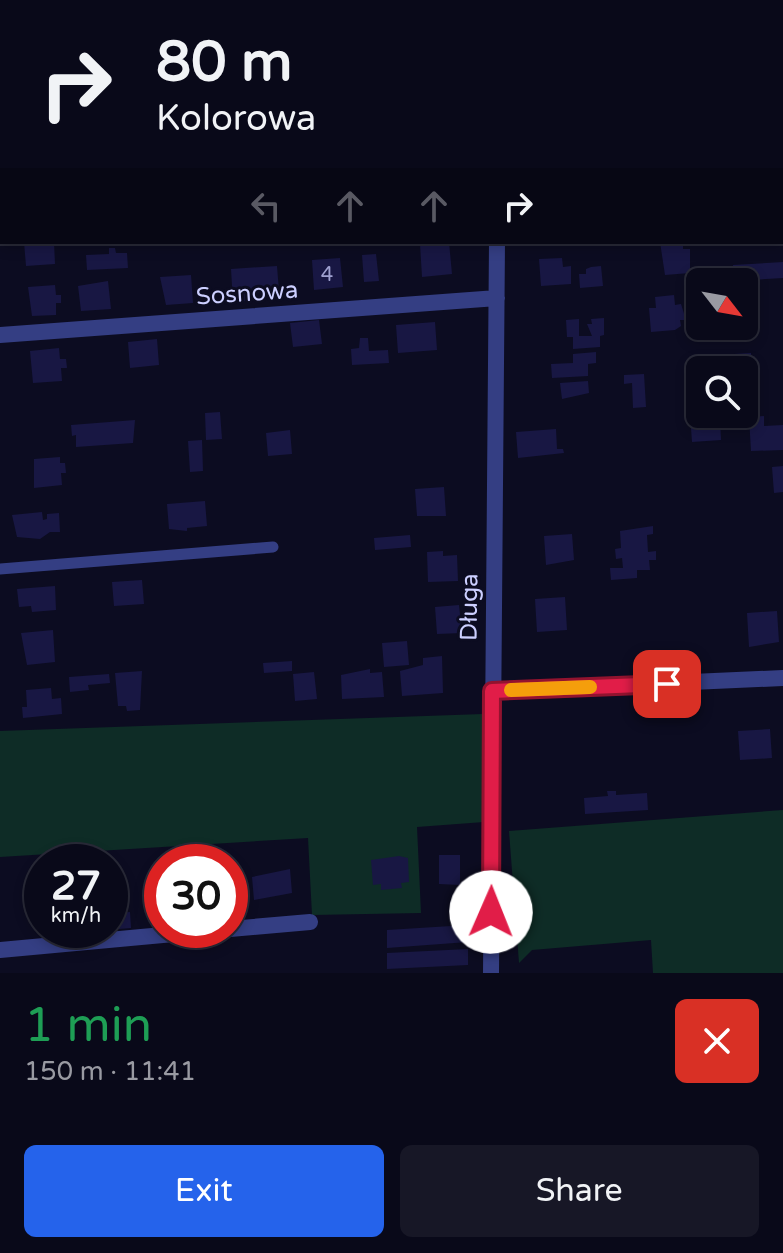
<!DOCTYPE html>
<meta charset="utf-8">
<style>
:root{--surface:#090919;--page:#171726;--text:#f1f3f6;--muted:#999aa2;--line:#292a38;--accent:#2563eb}
body{margin:0;font-family:"Varela Round",sans-serif;background:var(--page);color:var(--text);height:100vh;display:flex;flex-direction:column;font-size:30px;white-space:nowrap}
*{box-sizing:border-box;margin:0}
p{font-size:26px;color:var(--muted)}
.icon{flex:none;width:44px;height:44px;fill:none;stroke:currentColor;stroke-width:2;stroke-linecap:round;stroke-linejoin:round}
.map{position:relative;height:973px;overflow:hidden}
.drawer{display:flex;flex-direction:column;background:var(--surface);flex:1}
.drawer>*{flex:none}
.top-card{position:absolute;left:0px;top:0px;width:784px;height:244px;box-shadow:0 4px 12px #0003,0 0 0 2px var(--line);background:#090919;color:var(--text);overflow:hidden}
.needle{width:52px;rotate:121deg}
.fabs{position:absolute;left:686px;top:268px;display:grid;gap:16px}
.fabs a{display:grid;place-items:center;width:72px;height:72px;border-radius:12px;background:var(--surface);box-shadow:0 4px 12px #0003,0 0 0 2px var(--line);font-size:40px}
.speed{position:absolute;left:24px;top:844px;display:flex;gap:16px;font-size:40px;font-weight:700;text-align:center}
.speed>*{display:grid;place-content:center;width:104px;height:104px;border-radius:50%;background:var(--surface);box-shadow:0 4px 12px #0003,0 0 0 2px var(--line);line-height:1}
.speed small{font-size:20px;font-weight:400}
.speed .limit{border:12px solid #d22;background:#fff;color:#111}
.pin{position:absolute;display:grid;place-items:center;width:68px;height:68px;color:#fff;margin:-34px;border-radius:16px;box-shadow:0 4px 12px #0006}
.me{position:absolute;width:88px;margin:-44px;rotate:1deg;stroke-linejoin:round;filter:drop-shadow(0 0 6px #0008)}
.turn{display:flex;align-items:center;gap:28px;height:168px;padding:0 24px;font-size:36px}
.turn .icon{width:104px;height:104px;stroke-width:2.5}
.turn b{display:block;font-size:56px;line-height:68px}
.lanes{display:flex;align-items:center;height:76px;padding:0 24px;background:#0003;justify-content:center;gap:40px;direction:ltr}
.lanes .off{opacity:.35}
.round{display:grid;place-items:center;flex:none;width:84px;height:84px;border-radius:12px;background:var(--page)}
.headline{display:flex;align-items:center;justify-content:space-between;height:136px;padding:0 24px}
h1{font-size:48px;font-weight:600;line-height:60px;color:#1e9e55}
.button{display:flex;gap:16px;margin-top:auto;padding:16px 24px}
.button a{flex:1;height:92px;border-radius:12px;background:var(--accent);color:#fff;font-size:32px;font-weight:600;line-height:92px;text-align:center}
.button a+a{background:var(--page);color:var(--text)}
.map>svg:first-child{display:block}
.green{fill:#0e2c26}
.building{fill:#181743}
.lines{fill:none;stroke-linecap:round;stroke-linejoin:round}
.service{stroke:#343e83;stroke-width:11}
.minor{stroke:#343e83;stroke-width:16}
.route-casing{stroke:#92132f;stroke-width:20}
.route{stroke:#e11d48;stroke-width:14}
.slow{stroke:#f59e0b;stroke-width:14}
.labels{text-anchor:middle;stroke-width:6;stroke-linejoin:round;paint-order:stroke}
.number-label{font-size:20px;fill:#9fa1d0}
.street-label{font-size:24px;fill:#cccfff;stroke:#0c0c21}
</style>
<div class="map">
<svg width="783" height="973" viewBox="0 0 783 973">
<rect width="100%" height="100%" fill="#0c0c21"/>
<path class="green" d="M483,714l1,108 -67,5 4,86 -109,2 -4,-77 -308,19v-126z
M783,810v163h-130l-2,-33 -119,10 -13,13 -10,-132z"/>
<path class="building" d="M24,242h30l1,22 -29,2z
M449,242l3,32 -30,3 -2,-33z
M660,242h23v7h7v24l-25,2z
M109,248h6l1,5h11l1,15 -41,2 -1,-15 23,-1z
M376,254l3,27 -15,1 -2,-27z
M340,258l3,29 -29,3 -2,-30z
M562,258l1,9 8,-1v18l-30,2 -2,-27z
M783,262v16l-49,3 -1,-16z
M277,266l2,25 -32,3v7l-14,1 -2,-33z
M601,266l2,20 -23,2 -1,-14h7v-5l5,-2z
M191,275l2,28 -27,2 -6,-28z
M108,281l3,28 -30,2 -3,-25z
M55,285l1,10h5v8h-5v12l-24,1 -4,-29z
M674,295l1,10 6,-1 5,16h-6l1,6 -6,4 -24,2 -2,-24h7l-1,-11z
M604,318v17l-4,1v11l-27,2v-12h-6l-1,-17 13,-1v17h13l-5,-12h5l-1,-5z
M319,320l3,24 -29,3 -3,-24z
M435,322l2,28 -39,3 -2,-28z
M360,338h8l1,13 19,-1 1,13 -37,2 -1,-16 8,-1z
M157,339l2,26 -29,3 -2,-26z
M59,348l1,11h6l1,9h-6l1,13 -29,2 -3,-32z
M596,352v11l-8,1v12l-36,2 -1,-14 22,-1v-9z
M751,353l1,13 -34,2v-13z
M644,374l2,33 -13,1 -1,-25 -8,1v-9z
M588,381l1,12 -27,6 -2,-16z
M220,412l2,27 -16,1 -1,-27z
M690,414h25l1,6h4l1,20 -29,2z
M764,416v10l19,-1v25l-32,1 -2,-34z
M135,420l-2,23 -57,4v-12l-4,1 -1,-11z
M556,429l1,20h6l1,4 -46,5 -2,-26z
M290,430l2,24 -24,2 -2,-23z
M202,440l1,31 -13,1 -2,-31z
M60,457v6h5l1,10h-5l1,12 -28,3v-29z
M783,466v26l-9,1 -2,-26z
M444,487l2,29h-29l-2,-27z
M205,501l2,25 -20,2v3l-18,-2 -2,-25z
M42,512l1,8 4,-1v-5l12,-1 1,19h-10l-10,7 -23,-2 -5,-22z
M653,526v8l-6,1 1,17 8,-1v9h-7l1,10h-13v8l-26,2 -1,-12h13l-1,-10 -6,1 -1,-10 6,-1 -1,-17z
M572,534l2,26 -28,5 -2,-29z
M410,535l1,12 -36,3 -1,-12z
M443,551v5l14,-1 1,26 -30,1 -1,-30z
M142,580l2,24 -30,2 -2,-24z
M55,586l1,24 -24,2 -1,-6 -12,1 -2,-18z
M565,597l2,33 -30,2 -2,-33z
M459,605l3,28 -25,1 -2,-27z
M777,611l2,31 -30,5 -2,-34z
M53,630l2,32 -28,3 -6,-32z
M407,641l2,24 -25,2 -2,-24z
M442,656l1,37 -41,3 -2,-25 23,-6v-7z
M292,661v10l-28,2 -1,-10z
M370,669v4l12,-1 2,25 -42,2 -1,-24z
M142,671l-2,39 -13,1 -1,-5h-8l-3,-33z
M314,672l3,27 -22,2 -2,-27z
M109,674l1,9 -22,2 1,5 -19,2 -1,-15z
M51,688l1,11 9,-1 1,16 -39,4 -1,-11h5l-1,-17z
M770,729l2,29 -32,2 -2,-29z
M607,791h9v4l31,-2 1,17 -63,4 -1,-16 24,-2z
M209,855v7h-34v-4z
M439,855h21v30l-21,-1z
M399,856l9,2 1,24 -8,1 1,5 -21,2v-6l-8,1 -2,-25z
M290,869l2,24 -38,7 -2,-23z
M130,912l1,16 -12,1 -1,-16z
M467,925l1,17 -81,6v-18z
M468,949v16l-81,4v-16z"/>
<g class="lines">
<path class="service" d="M0,569l273,-22"/>
<path class="minor" d="M419,2l18,-2
M0,38h2
M782,157h1
M0,217h2
M0,335l497,-37
M492,691l291,-13
M230,929l80,-7
M0,950l217,-20
M491,973l6,-731"/>
</g>
<g class="lines">
<defs>
<path id="route" d="M491,912l1,-221 175,-7"/>
</defs>
<use href="#route" class="route-casing"/>
<use href="#route" class="route"/>
<path class="slow" d="M511,690l79,-3"/>
</g>
<g class="labels">
<g class="number-label">
<text x="327" y="281">4</text>
</g>
<g class="street-label">
<text transform="translate(247 293) rotate(-4)" y="8">Sosnowa</text>
<text transform="translate(469 607) rotate(-89)" y="8">Długa</text>
</g>
</g>
</svg>
<div class="fabs">
<a><svg class="needle" viewBox="-14 -14 28 28"><path d="M0-13l5 13h-10z" fill="#e53935"/><path d="M0 13l5-13h-10z" fill="#999aa2"/></svg></a>
<a><svg class="icon" aria-label="search" viewBox="0 0 24 24"><circle cx="10" cy="10" r="6"/><path d="M15 15l6 6"/></svg></a>
</div>
<div class="speed"><div>27<small>km/h</small></div><div class="limit">30</div></div>
<div class="pin" style="left:667px;top:684px;background:#d93025"><svg class="icon" aria-label="arrive" viewBox="0 0 24 24"><path d="M6 21V4h12l-3 4 3 4H6"/></svg></div>
<svg class="me" style="left:491px;top:912px" viewBox="-20 -20 40 40"><circle r="19" fill="#fff"/><path d="M0-13L10 11 0 6-10 11z" fill="#e11d48"/></svg>
<div class="top-card">
<div class="turn"><svg class="icon" aria-label="right" viewBox="0 0 24 24"><path d="M7 20v-9h11M14 6l5 5-5 5"/></svg><div><b>80 m</b>Kolorowa</div></div>
<div class="lanes"><svg class="icon off" aria-label="left" viewBox="0 0 24 24"><path d="M17 20v-9H6M10 6l-5 5 5 5"/></svg><svg class="icon off" aria-label="ahead" viewBox="0 0 24 24"><path d="M12 20V5M6 11l6-6 6 6"/></svg><svg class="icon off" aria-label="ahead" viewBox="0 0 24 24"><path d="M12 20V5M6 11l6-6 6 6"/></svg><svg class="icon" aria-label="right" viewBox="0 0 24 24"><path d="M7 20v-9h11M14 6l5 5-5 5"/></svg></div>
</div>
</div>
<section class="drawer">
<div class="headline"><div><h1>1 min</h1><p>150 m · 11:41</p></div><a class="round" style="background:#d93025;color:#fff"><svg class="icon" aria-label="close" viewBox="0 0 24 24"><path d="M6 6l12 12M18 6L6 18"/></svg></a></div>
<div class="button"><a>Exit</a><a>Share</a></div>
</section>
